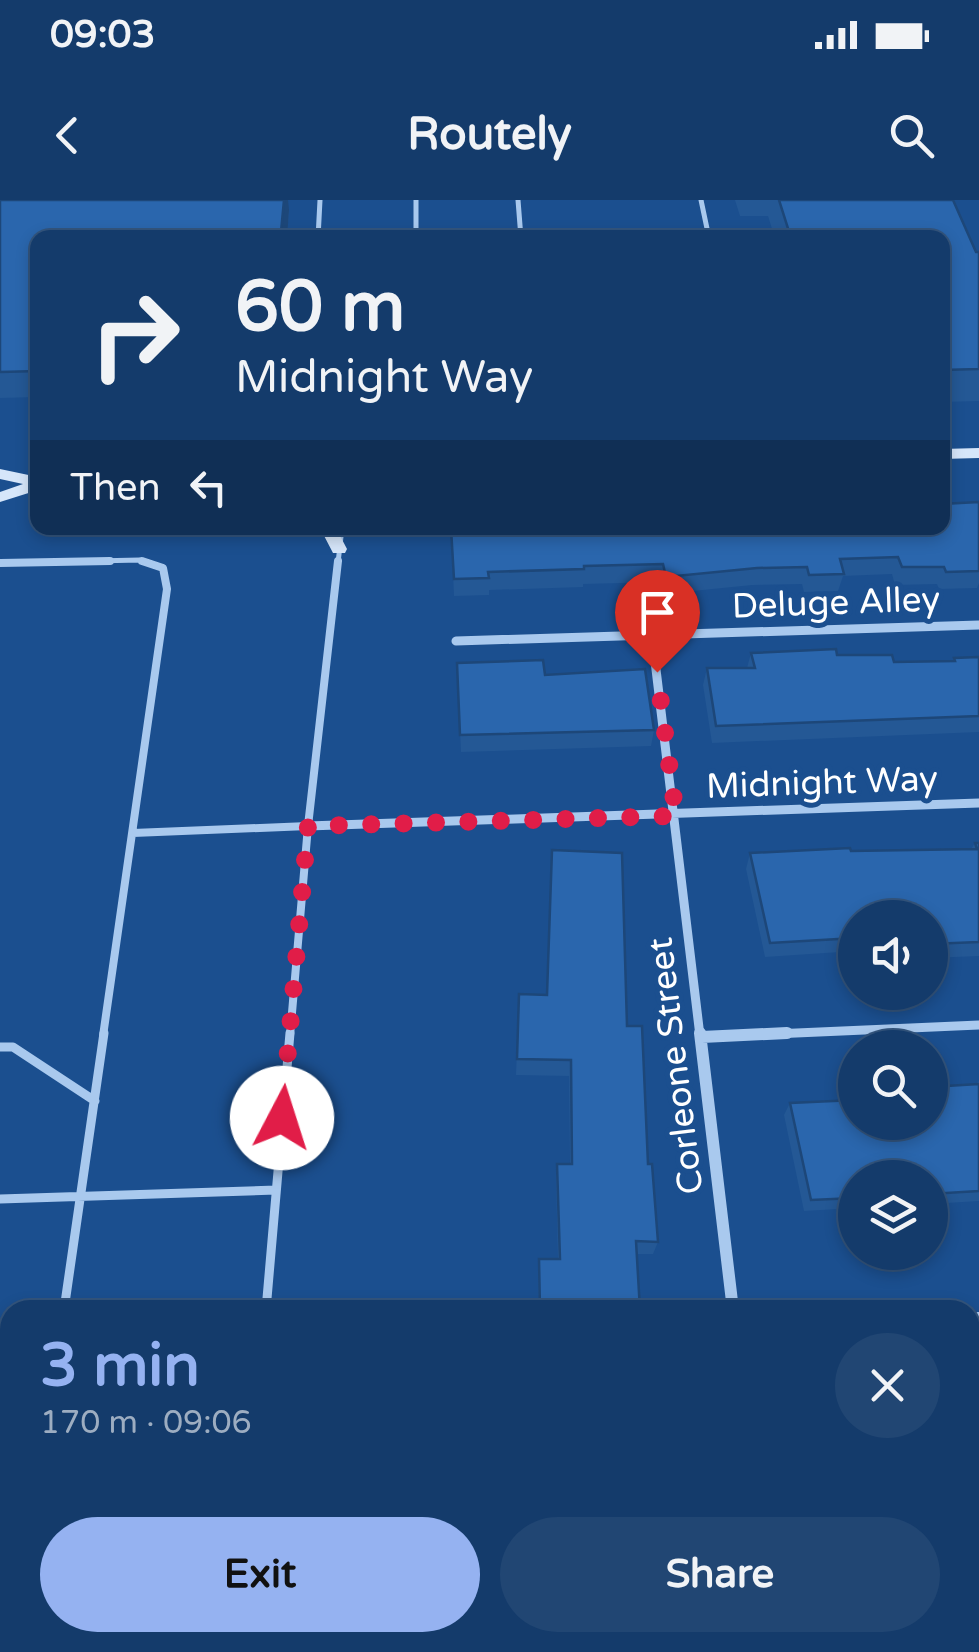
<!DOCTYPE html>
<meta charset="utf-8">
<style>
:root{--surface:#143b6b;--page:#214673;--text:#f1f3f6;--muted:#9dadc1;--line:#33557e;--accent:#95b2f1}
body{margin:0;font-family:"Varela Round",sans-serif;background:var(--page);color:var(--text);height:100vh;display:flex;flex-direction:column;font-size:38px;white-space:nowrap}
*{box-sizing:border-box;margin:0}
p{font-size:32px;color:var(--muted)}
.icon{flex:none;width:55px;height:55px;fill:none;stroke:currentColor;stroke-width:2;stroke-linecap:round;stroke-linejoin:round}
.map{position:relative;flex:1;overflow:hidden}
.side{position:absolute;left:0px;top:1100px;width:980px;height:352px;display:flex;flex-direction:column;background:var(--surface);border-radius:30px 30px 0 0;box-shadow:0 5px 15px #0003,0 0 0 2px var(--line)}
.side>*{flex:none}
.hud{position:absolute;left:30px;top:30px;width:920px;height:305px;border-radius:20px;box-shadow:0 5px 15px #0003,0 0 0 2px var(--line);background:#143b6b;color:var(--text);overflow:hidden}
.tools{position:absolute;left:838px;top:700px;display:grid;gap:20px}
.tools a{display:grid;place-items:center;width:110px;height:110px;border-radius:50%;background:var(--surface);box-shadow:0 5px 15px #0003,0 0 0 2px var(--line);font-size:50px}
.pin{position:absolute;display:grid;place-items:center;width:85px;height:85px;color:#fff;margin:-102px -42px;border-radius:50% 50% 50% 0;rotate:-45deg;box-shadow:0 0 10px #0007}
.pin .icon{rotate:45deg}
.me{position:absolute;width:110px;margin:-55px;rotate:5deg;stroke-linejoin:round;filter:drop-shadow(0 0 8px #0008)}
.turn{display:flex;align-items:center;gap:35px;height:210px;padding:0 40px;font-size:45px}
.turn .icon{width:130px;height:130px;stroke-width:2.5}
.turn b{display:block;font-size:70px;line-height:85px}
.then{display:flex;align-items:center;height:95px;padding:0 40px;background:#0003;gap:20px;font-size:38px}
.round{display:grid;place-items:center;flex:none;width:105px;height:105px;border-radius:52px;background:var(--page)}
.overview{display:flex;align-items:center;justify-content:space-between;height:170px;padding:0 40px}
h1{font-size:60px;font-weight:700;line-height:75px;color:var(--accent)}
.action{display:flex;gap:20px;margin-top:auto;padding:20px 40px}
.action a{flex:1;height:115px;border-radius:60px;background:var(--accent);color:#111;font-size:40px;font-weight:700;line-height:115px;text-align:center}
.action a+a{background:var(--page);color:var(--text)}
.status{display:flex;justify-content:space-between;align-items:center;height:70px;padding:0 50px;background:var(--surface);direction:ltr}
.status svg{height:28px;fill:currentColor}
header{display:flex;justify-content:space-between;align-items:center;height:130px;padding:0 40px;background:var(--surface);font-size:45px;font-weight:700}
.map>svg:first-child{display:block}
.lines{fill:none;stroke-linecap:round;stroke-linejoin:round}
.lane-far2{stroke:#a9c9ee;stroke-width:5}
.lane-far1{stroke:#a9c9ee;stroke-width:8}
.lane{stroke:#a9c9ee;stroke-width:9}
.street-far1{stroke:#a9c9ee;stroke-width:9}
.street{stroke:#a9c9ee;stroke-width:12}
.secondary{fill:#d6e6fa;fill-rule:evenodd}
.wall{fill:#245895}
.shaded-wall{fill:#1d4779}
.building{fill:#2a66ad;stroke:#1d4779;stroke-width:2.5}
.route{stroke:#e11d48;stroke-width:18;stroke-dasharray:0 32.4}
.labels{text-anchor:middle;stroke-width:10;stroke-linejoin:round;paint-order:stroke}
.street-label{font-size:35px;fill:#fff;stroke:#1b4f8f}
</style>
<div class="status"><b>09:03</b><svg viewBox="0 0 49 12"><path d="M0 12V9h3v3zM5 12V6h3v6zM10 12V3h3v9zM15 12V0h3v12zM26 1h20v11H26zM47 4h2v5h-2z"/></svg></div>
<header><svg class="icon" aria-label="back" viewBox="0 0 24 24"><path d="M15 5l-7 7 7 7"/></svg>Routely<svg class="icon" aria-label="search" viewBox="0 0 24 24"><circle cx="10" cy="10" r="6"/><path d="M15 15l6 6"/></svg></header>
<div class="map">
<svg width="979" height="1452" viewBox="0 0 979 1452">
<rect width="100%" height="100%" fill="#1b4f8f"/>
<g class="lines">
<path class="lane-far2" d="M416,0v38
M518,0l3,38
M701,0l8,38
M318,38l2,-38
M0,363l140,-3 9,3
M338,363l4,-35"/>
<path class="lane-far1" d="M0,363l110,-2
M133,633l175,-7
M103,836l64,-447 -4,-21 -21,-7
M290,836l18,-210 30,-265"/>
<path class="lane" d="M0,847h13l82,54
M0,999l276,-9
M64,1110l40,-277
M266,1110l24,-277
M12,1452l2,-10
M240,1452l1,-10"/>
<path class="street-far1" d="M652,436l48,400
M456,441l523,-16
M308,626l671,-23
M729,836l250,-11"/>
<path class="street" d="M700,833l33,277
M702,837l85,-4
M970,1119l9,-1
M778,1442l2,10"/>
<path class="secondary" d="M979,248v10l-37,1v-10z
M0,269l38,8v13l-38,12v-10l23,-8 -23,-5z
M320,328h16l11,21 -2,4h-12z"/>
</g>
<path class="wall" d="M0,0l289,10 -2,28h-249v159l-38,1z
M735,0h218l23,52h3v149l-37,1v-164h-167l-7,-22h-28z
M979,302v81l-2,5 -38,1 -2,-5 -42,1 -3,-11 -49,2 -5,15 -34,1 -2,-8 -50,1 -89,9 -2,-12 -78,2v3l-94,3v5l-35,1 -3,-68z
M751,453l86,2 57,7 58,-1 2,-3 25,-1v75l-267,11 -9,-58 4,-17h40z
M457,463l88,12 109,55 -3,16 -190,6z
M975,643h4v113l-49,2v-40h-75v33l-90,6 -19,-88 4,-16 221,-4z
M552,650l75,176 31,216 -5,12h-16l3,56h-101l-1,-39 1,-12h19l-2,-81 1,-14h13l-1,-88 -53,-1 3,-81 28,1z
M853,875h2v47l121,-38 3,-3v120l-49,3v-26h-75v30l-51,3 -20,-96 6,-12 58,-3 -3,-13z"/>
<path class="shaded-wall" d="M284,0h4l1,10 -2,28h-5l-1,-6z"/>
<path class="building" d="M0,0h284l-3,32 -243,6v133l-38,1z
M779,0h174l23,52h3v117l-37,1v-132h-151z
M979,302v69l-33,1 -2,-5h-42l-4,-10 -58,2 4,15 -35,1 -2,-8 -50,1 -91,9 -3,-13 -79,2v3l-96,3 1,6 -35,1 -3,-51h491v-24z
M836,449l1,6h55l2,7 61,-1 -1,-3 25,-1v59l-263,10 -9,-58h48l-4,-15z
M543,460l2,15 100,-6 9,61 -194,5 -3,-72z
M975,643h4v99l-49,2v-26h-75v20l-85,5 -20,-90 100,-5 1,3 126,-2z
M552,650l70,3 5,173h15l6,138h4l6,78 -22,-1 4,69h-100l-1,-51h21l-3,-95h15l-1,-104 -54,-1 2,-65 28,1z
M979,884v107l-49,3v-16h-75v20l-44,2 -21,-97 65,-3v22h75v-35z
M971,1192l1,4 7,-1v129h-9z
M553,1442h139l1,10h-140z"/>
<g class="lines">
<path class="route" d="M282,918l26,-292 368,-10 -19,-144"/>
</g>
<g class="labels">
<g class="street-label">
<text transform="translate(836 402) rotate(-2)" y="12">Deluge Alley</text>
<text transform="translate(822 582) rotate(-2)" y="12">Midnight Way</text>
<text transform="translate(675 866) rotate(-97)" y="12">Corleone Street</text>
</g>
</g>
</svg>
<div class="tools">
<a><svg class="icon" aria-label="sound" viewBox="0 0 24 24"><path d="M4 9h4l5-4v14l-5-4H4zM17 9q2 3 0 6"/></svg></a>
<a><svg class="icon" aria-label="search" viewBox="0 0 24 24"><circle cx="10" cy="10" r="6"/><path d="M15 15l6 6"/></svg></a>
<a><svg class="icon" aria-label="layers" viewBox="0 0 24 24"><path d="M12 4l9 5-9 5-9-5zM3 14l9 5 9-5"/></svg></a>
</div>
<div class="pin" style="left:657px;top:472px;background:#d93025"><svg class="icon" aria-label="arrive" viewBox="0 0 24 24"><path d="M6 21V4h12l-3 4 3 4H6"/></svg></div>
<svg class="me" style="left:282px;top:918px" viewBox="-20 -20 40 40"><circle r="19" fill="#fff"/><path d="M0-13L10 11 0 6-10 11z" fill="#e11d48"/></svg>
<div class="hud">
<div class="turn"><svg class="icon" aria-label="right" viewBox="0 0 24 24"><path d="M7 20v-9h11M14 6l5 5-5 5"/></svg><div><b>60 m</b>Midnight Way</div></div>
<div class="then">Then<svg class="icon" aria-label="left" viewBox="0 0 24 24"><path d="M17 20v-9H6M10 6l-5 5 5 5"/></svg></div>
</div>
<section class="side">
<div class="overview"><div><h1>3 min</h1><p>170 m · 09:06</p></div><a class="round"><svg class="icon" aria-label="close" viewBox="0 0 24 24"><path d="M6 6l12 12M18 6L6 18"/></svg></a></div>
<div class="action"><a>Exit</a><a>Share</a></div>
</section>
</div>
